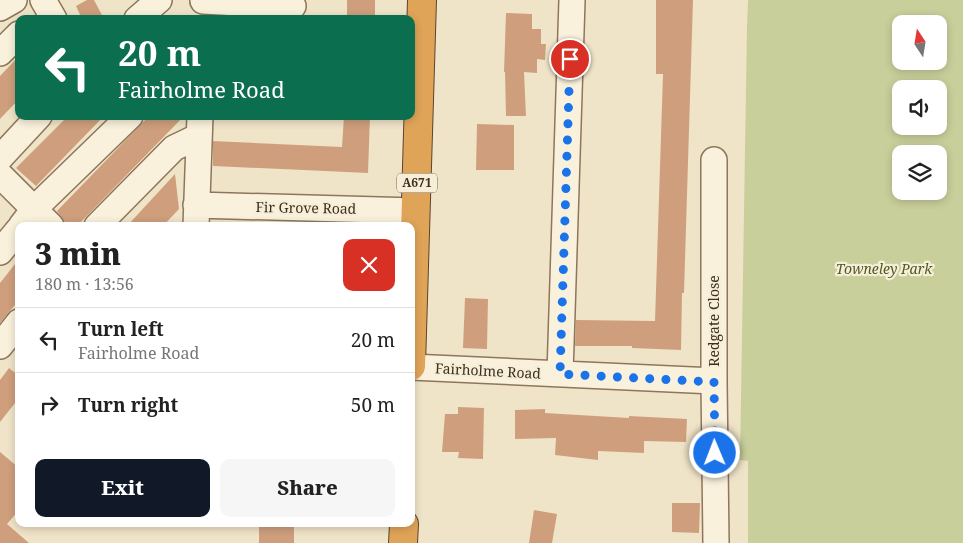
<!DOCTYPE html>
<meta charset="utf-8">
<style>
:root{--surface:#fff;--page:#f6f6f6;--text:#222;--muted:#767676;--line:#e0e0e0;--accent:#111827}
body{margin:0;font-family:"Noto Serif",serif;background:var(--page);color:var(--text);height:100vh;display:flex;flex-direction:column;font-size:19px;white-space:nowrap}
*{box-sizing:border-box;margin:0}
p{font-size:16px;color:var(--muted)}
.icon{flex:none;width:28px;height:28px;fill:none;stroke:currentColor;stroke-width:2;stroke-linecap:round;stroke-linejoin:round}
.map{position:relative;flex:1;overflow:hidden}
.side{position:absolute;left:15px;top:222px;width:400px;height:305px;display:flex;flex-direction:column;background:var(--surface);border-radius:10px;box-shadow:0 2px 8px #0003}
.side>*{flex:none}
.top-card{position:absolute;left:15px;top:15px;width:400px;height:105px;border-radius:10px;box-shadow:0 2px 8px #0003;background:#0b6e4f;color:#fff;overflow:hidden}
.needle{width:32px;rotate:348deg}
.buttons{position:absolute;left:892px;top:15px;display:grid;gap:10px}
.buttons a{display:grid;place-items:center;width:55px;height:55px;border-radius:10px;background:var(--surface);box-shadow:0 2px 8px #0003;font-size:25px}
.pin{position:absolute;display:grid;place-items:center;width:42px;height:42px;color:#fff;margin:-21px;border:2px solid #fff;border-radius:50%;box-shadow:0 1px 5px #0007}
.me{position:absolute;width:55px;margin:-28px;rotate:359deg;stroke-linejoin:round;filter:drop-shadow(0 0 4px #0008)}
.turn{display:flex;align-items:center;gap:18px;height:105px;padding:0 20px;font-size:22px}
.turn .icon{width:65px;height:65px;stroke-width:2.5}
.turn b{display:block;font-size:35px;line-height:42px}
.round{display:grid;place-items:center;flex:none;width:52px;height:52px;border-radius:10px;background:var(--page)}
.overview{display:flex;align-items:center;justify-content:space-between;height:85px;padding:0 20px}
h1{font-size:30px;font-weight:800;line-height:38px}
.action{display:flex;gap:10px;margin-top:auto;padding:10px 20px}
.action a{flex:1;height:58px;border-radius:10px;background:var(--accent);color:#fff;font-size:20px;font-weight:800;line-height:58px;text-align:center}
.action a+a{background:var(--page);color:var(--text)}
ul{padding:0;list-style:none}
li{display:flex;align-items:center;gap:15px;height:65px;padding:0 20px;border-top:1px solid var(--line)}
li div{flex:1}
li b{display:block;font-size:19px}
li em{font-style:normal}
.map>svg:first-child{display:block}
.green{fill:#c9cf9b;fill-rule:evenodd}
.building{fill:#cf9f7d}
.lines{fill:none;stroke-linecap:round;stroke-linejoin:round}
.minor-casing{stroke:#8d765c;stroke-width:28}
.highway-casing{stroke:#5b4430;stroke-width:30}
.minor{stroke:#faf1dc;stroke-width:25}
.highway{stroke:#e0a458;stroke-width:28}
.route{stroke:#1a73e8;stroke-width:9;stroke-dasharray:0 16.2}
.labels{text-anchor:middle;stroke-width:4.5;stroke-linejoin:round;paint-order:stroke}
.shield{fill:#f7eed8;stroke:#756857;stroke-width:1}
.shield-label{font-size:12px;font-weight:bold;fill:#3d2e20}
.street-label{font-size:14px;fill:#3d2e20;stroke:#f7eed8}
.park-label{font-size:14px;font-style:italic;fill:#4d5a26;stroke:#f7eed8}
</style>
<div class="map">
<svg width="963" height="543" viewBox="0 0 963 543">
<rect width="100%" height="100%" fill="#f0e4c8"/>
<path class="green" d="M748,0h215v543h-215v-82l-8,-1 7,-434zM901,24h38v37h-38zM901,89h38v37h-38zM901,154h38v37h-38z"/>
<path class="building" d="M87,0h7l10,19h-22l-6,-13z
M347,0h28v19h-28z
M656,0h37l-9,293h-2l-1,57 -49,-2v-2h-57l1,-26 79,1 8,-247h-7z
M506,13l26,1v15h9v15h5l-1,16 -8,-1v14l-13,-1 2,44h-20l-1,-44h-1z
M19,56v43l-19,20v-43z
M68,116h36l-68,70 -20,-18z
M149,116h35l-107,110h-7l-5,-4 -8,-11z
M344,116h26l-2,57 -155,-7v-25l129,6z
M477,124l37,1v45h-38z
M175,174l4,35 -16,17h-36z
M19,259v41l-19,23v-40z
M465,298l23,1 -1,50 -24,-1z
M9,368l10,8v22l-19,24v-42z
M458,407l26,1 -1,51 -25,-1 1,-6h-17l3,-38h13z
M545,409v4l84,5v-2l58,3 -1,23 -42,-1v12l-46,-2v9l-43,-5 1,-17 -41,1v-29z
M0,452l19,16v42l-12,14 22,19h-29z
M672,503h28l-1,30 -27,-1z
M534,510l23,4 -5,29h-23z
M259,524h35v19h-35z"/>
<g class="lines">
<defs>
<path id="minor" d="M43,0l11,19
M203,1l90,5
M0,8l14,-8
M137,19l22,-19
M0,53l19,-19
M0,158l39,-42
M714,160v221l2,162
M0,175l51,51
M196,205l220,6
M21,226l13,-17 96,-93
M97,226l77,-78 25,-12
M196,226l4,-110
M0,252l19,-23
M0,346l19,-24
M411,367l303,14
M560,374l12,-374"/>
<path id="highway" d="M411,366l11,-366
M403,543l1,-19"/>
</defs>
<use href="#minor" class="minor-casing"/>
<use href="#highway" class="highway-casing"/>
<use href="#minor" class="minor"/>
<use href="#highway" class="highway"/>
</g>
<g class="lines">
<path class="route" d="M570,59l-10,315 154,8 1,71"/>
</g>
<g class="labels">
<rect class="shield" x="397" y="173.5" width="40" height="19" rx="4"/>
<g class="shield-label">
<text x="417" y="187">A671</text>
</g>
<g class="street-label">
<text transform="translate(306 208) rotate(1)" y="5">Fir Grove Road</text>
<text transform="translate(714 321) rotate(-90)" y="5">Redgate Close</text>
<text transform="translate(488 371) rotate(3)" y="5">Fairholme Road</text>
</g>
<g class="park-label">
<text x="884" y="274">Towneley Park</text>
</g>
</g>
</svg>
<div class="buttons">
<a><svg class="needle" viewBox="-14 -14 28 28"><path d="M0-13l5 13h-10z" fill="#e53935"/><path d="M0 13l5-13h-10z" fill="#767676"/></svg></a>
<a><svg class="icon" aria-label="sound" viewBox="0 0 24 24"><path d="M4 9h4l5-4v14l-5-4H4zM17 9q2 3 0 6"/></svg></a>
<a><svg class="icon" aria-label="layers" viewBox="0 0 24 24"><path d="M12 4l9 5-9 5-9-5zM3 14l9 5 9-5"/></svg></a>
</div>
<div class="pin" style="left:570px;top:59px;background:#d93025"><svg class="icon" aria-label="arrive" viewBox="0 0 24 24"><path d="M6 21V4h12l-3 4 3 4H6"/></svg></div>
<svg class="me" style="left:715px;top:453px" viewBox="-20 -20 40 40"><circle r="17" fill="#1a73e8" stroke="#fff" stroke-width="3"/><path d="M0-11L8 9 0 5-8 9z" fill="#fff"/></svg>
<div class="top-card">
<div class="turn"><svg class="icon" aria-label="left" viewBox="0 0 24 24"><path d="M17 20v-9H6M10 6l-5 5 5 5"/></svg><div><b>20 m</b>Fairholme Road</div></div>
</div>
<section class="side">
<div class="overview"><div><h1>3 min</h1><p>180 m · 13:56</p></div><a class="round" style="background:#d93025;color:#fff"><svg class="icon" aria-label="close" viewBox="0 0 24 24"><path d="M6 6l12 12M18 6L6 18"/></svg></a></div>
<ul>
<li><svg class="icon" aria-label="left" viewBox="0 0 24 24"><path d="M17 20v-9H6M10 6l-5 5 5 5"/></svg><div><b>Turn left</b><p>Fairholme Road</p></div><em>20 m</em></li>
<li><svg class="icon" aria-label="right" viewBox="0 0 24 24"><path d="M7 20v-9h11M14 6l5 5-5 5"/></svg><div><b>Turn right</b></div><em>50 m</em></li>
</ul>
<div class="action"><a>Exit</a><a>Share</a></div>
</section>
</div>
